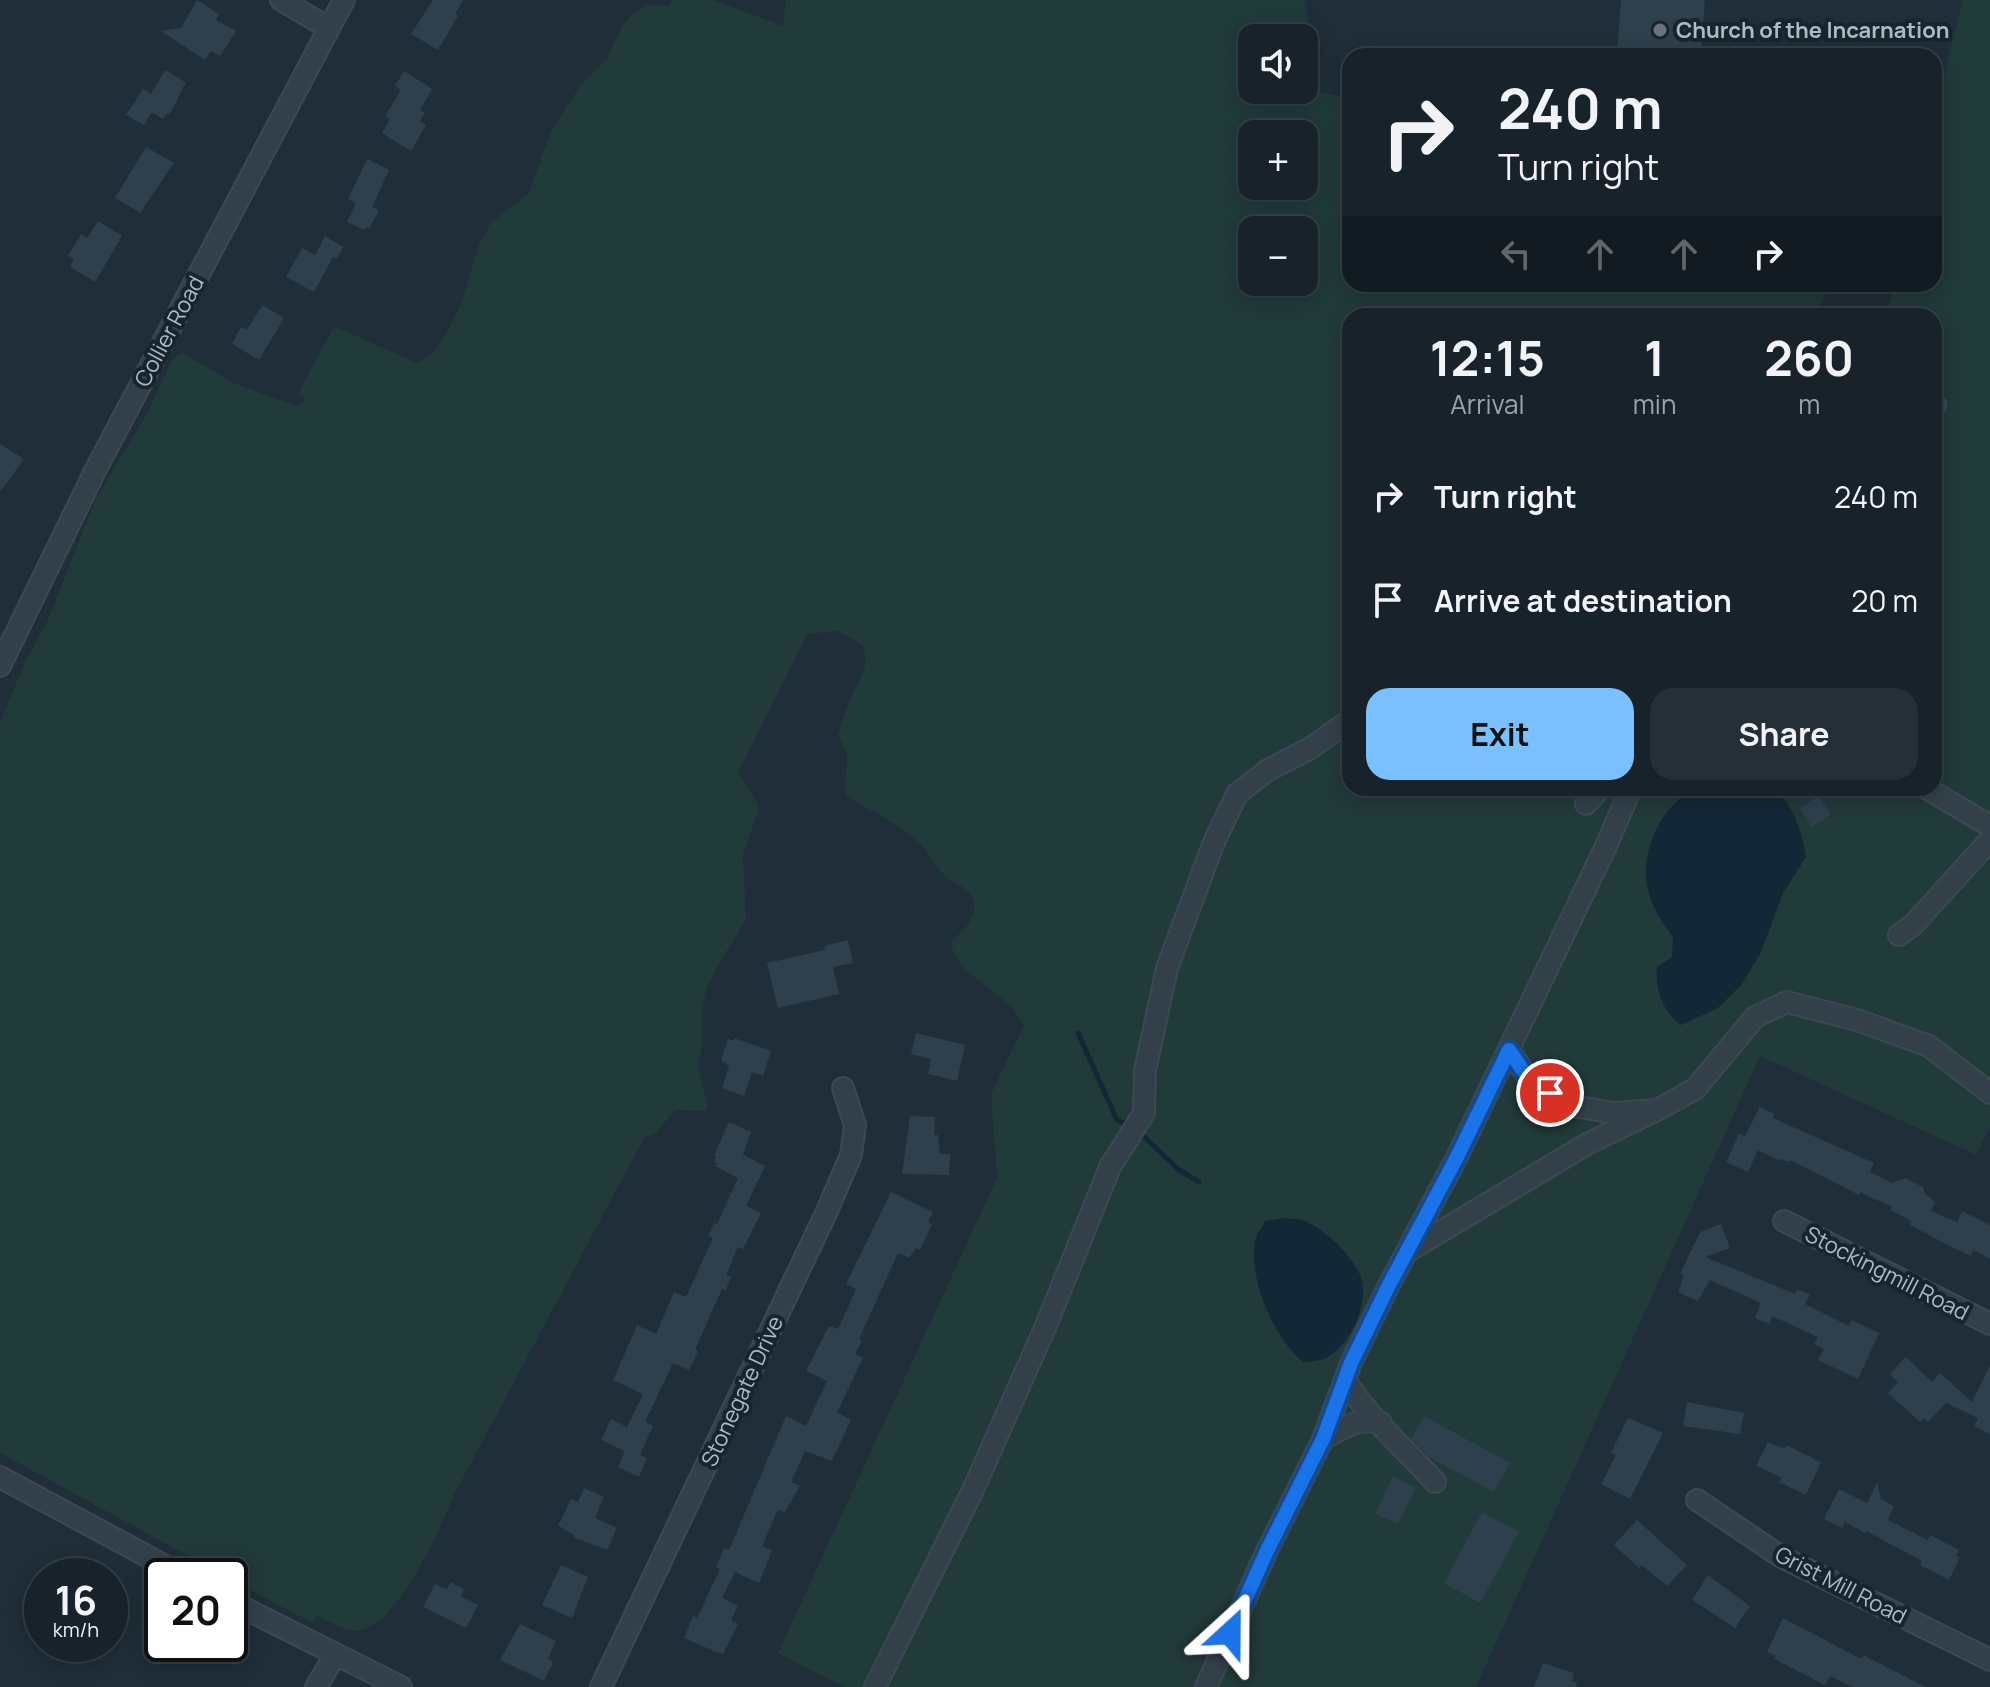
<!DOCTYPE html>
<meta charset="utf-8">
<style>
:root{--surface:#17222b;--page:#242f37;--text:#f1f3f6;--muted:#9ea4a9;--line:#363f47;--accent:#7bc0fe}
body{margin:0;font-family:Manrope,sans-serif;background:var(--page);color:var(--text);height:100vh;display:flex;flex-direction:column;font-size:30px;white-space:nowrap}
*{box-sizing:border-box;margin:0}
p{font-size:26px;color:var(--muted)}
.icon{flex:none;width:44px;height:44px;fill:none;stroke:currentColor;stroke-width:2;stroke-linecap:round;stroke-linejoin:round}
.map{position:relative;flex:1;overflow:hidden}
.panel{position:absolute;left:1342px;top:308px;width:600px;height:488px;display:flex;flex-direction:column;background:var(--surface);border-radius:24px;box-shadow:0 4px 20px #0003,0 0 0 2px var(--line)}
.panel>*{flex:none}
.hud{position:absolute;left:1342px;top:48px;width:600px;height:244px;border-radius:24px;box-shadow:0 4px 20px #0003,0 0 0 2px var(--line);background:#17222b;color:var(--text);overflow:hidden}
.tools{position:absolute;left:1238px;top:24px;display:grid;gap:16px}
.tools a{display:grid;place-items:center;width:80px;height:80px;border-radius:16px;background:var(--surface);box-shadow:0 4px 20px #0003,0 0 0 2px var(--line);font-size:40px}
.speed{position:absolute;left:24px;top:1558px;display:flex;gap:16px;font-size:40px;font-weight:700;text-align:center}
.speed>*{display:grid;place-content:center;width:104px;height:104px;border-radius:50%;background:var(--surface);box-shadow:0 4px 20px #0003,0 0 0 2px var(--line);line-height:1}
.speed small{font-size:20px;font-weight:400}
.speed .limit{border:4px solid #111;border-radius:12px;background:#fff;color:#111}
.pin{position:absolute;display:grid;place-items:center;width:68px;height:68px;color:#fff;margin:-34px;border:4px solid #fff;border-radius:50%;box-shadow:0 2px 8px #0007}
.me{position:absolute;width:88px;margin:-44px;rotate:24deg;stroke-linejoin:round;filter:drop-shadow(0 0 6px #0008)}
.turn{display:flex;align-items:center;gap:28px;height:168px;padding:0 24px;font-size:36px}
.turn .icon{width:104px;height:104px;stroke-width:2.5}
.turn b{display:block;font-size:56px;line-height:68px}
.lanes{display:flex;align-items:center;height:76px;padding:0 24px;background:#0003;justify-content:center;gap:40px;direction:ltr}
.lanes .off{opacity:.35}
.eta{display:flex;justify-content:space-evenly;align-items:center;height:136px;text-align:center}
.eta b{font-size:48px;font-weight:700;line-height:56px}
.button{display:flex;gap:16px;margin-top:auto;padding:16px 24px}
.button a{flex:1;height:92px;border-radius:24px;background:var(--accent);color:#111;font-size:32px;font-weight:700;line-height:92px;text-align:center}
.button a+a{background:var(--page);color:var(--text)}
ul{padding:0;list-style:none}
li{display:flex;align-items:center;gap:24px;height:104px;padding:0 24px}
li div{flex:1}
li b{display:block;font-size:30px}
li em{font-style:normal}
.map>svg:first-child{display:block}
.green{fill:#213a3a;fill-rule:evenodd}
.water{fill:#132737}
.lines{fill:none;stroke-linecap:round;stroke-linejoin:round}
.stream{stroke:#132737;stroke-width:5}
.building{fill:#2e404e}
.minor-casing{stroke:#3c4953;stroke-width:24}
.minor{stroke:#33404a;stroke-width:20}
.route-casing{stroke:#114b97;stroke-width:20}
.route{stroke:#1a73e8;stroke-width:14}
.worship-dot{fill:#6b7280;stroke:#19252e;stroke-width:3}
.labels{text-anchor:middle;stroke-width:8;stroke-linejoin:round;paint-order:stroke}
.poi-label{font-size:22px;font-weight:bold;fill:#adbbc6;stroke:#19252e;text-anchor:start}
.street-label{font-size:22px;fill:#adbbc6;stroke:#19252e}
</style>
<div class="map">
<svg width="1990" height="1687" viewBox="0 0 1990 1687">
<rect width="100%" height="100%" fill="#1f2e39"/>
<path class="green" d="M672,0h41l70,26 3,-26h518l5,29 -5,16v-7h-52v52h52v-6l9,6 37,9v185h481l-17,32h-464v472h584v-472h-48l8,-32h40v-166l29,-118h27v1127l-14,28 -216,-99 -284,631h-632l-66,-34 219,-475 -6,-84 33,-69c-5,-7 -10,-15 -16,-21 -15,-17 -60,-37 -56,-64 14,-10 31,-30 17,-47 -7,-8 -17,-11 -25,-18 -10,-10 -16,-24 -27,-34 -20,-19 -44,-29 -68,-43l-4,-5 2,-39 -9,-19c3,-9 5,-18 8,-26 8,-22 27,-40 16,-64l-25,-14 -30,3 -69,138 20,32v7l-15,43 3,66 -30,48 -10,22 -4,20v35l-4,21 10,40 -4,5 -29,-1 -19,23 -12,5 -190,357c-14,34 -57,134 -98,136 -13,0 -28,-10 -39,-16l-5,8 -82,-44v-3h-5l-225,-123v-730l25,-61 23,-42 48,-122 48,-79 28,-59 10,-8 51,31 64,23 9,-7 -8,-5 36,-68 83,37 17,-11 10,-15 17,-33 17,-57 12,-23 39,-31 22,-62 29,-45 27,-27 17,-36 8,-9 17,-9 19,1zM1252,134h52v52h-52zM1252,230h52v52h-52z"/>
<path class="water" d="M1699,788h71c23,12 32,44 36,69l-23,36 -23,61 -18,30 -24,24 -37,17c-17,-11 -27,-38 -24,-58l15,-10 1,-20c-10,-13 -19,-27 -24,-43 -12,-38 12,-93 50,-106z
M1284,1218c5,1 13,0 18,2 22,7 60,43 61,67 2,25 -14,57 -35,70 -6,4 -17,4 -25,5 -29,-23 -57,-87 -47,-125 2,-5 7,-11 9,-16z"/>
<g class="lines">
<path class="stream" d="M1078,1033l39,87 13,6
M1139,1132l40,38 20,12"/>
</g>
<path class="building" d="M197,0l22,14 -3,6 20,11 -16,25 -9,-5 -6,9 -44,-29 20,-3z
M433,0h30l-8,14 3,2 -20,34 -27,-16z
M1621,0h84l-4,50 -16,-1 -1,7 -67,-2z
M165,70l21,12 -16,32 -3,-1 -4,6 -11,-7 -8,13 -18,-10 17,-26 8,5z
M404,71l28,18 -12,21 5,3 -5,8 6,4 -15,26 -29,-18 8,-14 -5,-3 16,-26 -6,-4z
M146,147l28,16 -34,50 -25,-15z
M367,159l22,11 -17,37 7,3 -9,18 -4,-1 -2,3 -17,-8 9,-19 -8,-4z
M98,221l24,15 -27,46 -25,-15 4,-8 -6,-3 13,-22 6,4z
M325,236l18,11 -6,12 -4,-2 -19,35 -28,-15 16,-29 13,7z
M262,305l22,13 -25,42 -27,-16 9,-17 6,3z
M0,444l24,15 -24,33z
M1819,796l12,18 -19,13 -12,-19z
M848,940l5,23 -20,4 6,27 -61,14 -11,-45 58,-13 -1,-4z
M916,1033l49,12 -8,36 -29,-7 3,-15 -20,-5z
M734,1038l37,13 -8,25 -11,-4 -8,24 -22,-8 7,-22 -8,-6 7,-21 6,2z
M1760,1107l14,7 -1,4 101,45 -4,9 22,11 13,-5 18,9 2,7 10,8 -4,9 26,11 5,-11 28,14v34l-17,-9 -2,6 -25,-12 -36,-19 1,-3 -5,-4 -16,-8 2,-3 -32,-15 -1,3 -69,-35 -1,2 -8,-3 -1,2 -22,-11 -10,22 -22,-10 13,-28 6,2z
M910,1116l25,1 -1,18h4l2,19h10l-1,21 -47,-1z
M729,1122l22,10 -8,23 22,11 -19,40 15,7 -18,36 -5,-2 -12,28 5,2 -5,13 -4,-1 -27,61 3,1 -9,19 -16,-7 -28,59 8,4 -13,29 7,3 -8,19 -21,-10 7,-16 -24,-11 10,-21 16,8 16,-33 -30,-14 24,-55 19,9 18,-42 12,5 21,-46 6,-13 -5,-2 6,-13 3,1 21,-46 -23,-12 2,-3 -3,-1 2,-5 -2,-2z
M891,1192l42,20 -5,10 4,2 -12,26 -4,-2 -7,10 -11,-5 -39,86 3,2 -7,13 8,4 -26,54 14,8 -19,41 -27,-10 -14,31 9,4 -15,26 -5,-2 -3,2 -15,34 10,5 -13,32 -24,-11 -13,26 16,8 -7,14 7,4 -15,30 -7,-2 -32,-14 9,-22 4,2 23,-49 -4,-2 8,-19 5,2 57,-134 20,10 21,-45 -21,-10 23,-45 9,3 18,-40 -10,-5z
M1721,1224l9,24 -25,9 90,37 2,-5 13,6 -5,9 44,22 3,-6 27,13 -21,46 -40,-19 6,-11 -10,-5 4,-7 -46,-21 -3,8 -14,-6 6,-15 -51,-23 -12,21 -20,-9 6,-17 -4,-1 20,-42z
M1906,1357l26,25 8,-9 32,29 18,-37v69l-16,-8 4,-8 -32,-15 -18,19 -4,-4 -4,4 -32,-29 10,-11 -8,-8z
M1687,1402l57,11 -4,21 -57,-8z
M1424,1416l86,47 -16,29 -65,-35 -18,-18z
M1628,1418l35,15 -33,66 -29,-15 15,-29 -5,-2z
M1768,1442l16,7 2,-4 35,17 -15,33 -27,-13 3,-4 -26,-12z
M1393,1476l23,12 -18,36 -23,-11z
M1877,1483l4,16 13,7 -6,14 40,20 2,-5 29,15 -3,6 4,1 -11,23 -29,-15 2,-4 -56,-30 -1,2 -20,-11 -3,6 -18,-9 15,-30 28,14z
M584,1488l20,9 -9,21 22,10 -10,22 -34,-13 1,-2 -16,-9 13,-27 7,3z
M1482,1512l37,20 -39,71 -36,-20z
M1637,1520l50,45 -20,21 -25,-21 -3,3 -25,-23z
M561,1565l27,12 -16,41 -30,-13z
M1708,1575l42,31 -15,22 -43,-28z
M450,1582l14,7 -3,7 17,9 -12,23 -43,-21 12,-23 12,6z
M1783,1618l78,41 2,-4 63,32h-73l-23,-11 -5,9 -51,-26 2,-3 -9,-4z
M520,1624l36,17 -8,18 5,3 -9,19 -44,-21z
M1543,1663l31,10 -2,8 5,2 -1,4h-42z"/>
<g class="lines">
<defs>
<path id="minor" d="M281,0l46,27
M1934,405h1
M0,666l97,-199 247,-467
M1926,788l64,38
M1586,804l14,-16
M1899,935l14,-10 77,-85
M1657,1110l38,-21 60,-72 32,-15 70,18 72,26 61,47
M1784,1221l206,103
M1410,1250l177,-106 70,-34 -44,3 -44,-8 -38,-23 -22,-32
M1345,1380c24,38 60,69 90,102
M1323,1439c20,-11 34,-22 58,-16
M0,1477l184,99
M1697,1500l83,56 210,104
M230,1601l171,86
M316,1687l19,-32
M601,1687l226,-476 24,-56 4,-30 -12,-37
M875,1687l98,-197 72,-162 65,-161 34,-54 1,-42 22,-103 47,-126 23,-48 31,-24 41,-21 41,-29
M1206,1687l60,-134 57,-114 28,-76 37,-76 69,-130 150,-313 24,-56"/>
</defs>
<use href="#minor" class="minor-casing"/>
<use href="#minor" class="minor"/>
</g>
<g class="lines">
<defs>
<path id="route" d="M1230,1633l36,-80 57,-114 28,-76 37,-76 69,-130 52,-107 22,32 19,11"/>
</defs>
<use href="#route" class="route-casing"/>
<use href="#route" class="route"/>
</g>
<circle class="worship-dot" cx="1660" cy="30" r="8"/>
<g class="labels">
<g class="poi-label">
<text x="1676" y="38">Church of the Incarnation</text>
</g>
<g class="street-label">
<text transform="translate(169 331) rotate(-62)" y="8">Collier Road</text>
<text transform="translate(1887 1273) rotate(27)" y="8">Stockingmill Road</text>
<text transform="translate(742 1391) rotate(-65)" y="8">Stonegate Drive</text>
<text transform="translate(1841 1585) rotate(27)" y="8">Grist Mill Road</text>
</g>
</g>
</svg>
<div class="tools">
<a><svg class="icon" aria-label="sound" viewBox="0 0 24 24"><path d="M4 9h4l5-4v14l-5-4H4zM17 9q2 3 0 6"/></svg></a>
<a>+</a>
<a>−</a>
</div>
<div class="speed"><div>16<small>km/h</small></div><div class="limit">20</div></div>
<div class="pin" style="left:1550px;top:1093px;background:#d93025"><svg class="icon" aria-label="arrive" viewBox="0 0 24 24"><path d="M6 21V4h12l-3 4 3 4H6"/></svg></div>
<svg class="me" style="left:1230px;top:1633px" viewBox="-20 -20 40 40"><path d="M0-17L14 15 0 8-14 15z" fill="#1a73e8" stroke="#fff" stroke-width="4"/></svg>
<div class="hud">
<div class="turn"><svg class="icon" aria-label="right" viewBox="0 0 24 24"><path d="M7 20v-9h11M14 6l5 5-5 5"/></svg><div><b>240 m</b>Turn right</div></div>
<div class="lanes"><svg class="icon off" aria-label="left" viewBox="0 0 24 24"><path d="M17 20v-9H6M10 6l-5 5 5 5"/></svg><svg class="icon off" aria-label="ahead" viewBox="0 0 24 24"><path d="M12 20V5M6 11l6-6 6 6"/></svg><svg class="icon off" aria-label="ahead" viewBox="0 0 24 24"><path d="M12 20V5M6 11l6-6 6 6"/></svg><svg class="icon" aria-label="right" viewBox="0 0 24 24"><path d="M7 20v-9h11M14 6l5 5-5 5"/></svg></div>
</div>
<section class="panel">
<div class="eta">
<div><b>12:15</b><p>Arrival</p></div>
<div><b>1</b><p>min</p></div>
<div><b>260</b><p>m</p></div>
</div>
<ul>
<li><svg class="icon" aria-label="right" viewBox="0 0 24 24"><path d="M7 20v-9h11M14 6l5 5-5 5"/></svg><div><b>Turn right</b></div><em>240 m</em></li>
<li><svg class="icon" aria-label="arrive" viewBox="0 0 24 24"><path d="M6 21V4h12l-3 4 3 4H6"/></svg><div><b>Arrive at destination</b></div><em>20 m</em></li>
</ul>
<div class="button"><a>Exit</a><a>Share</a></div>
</section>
</div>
